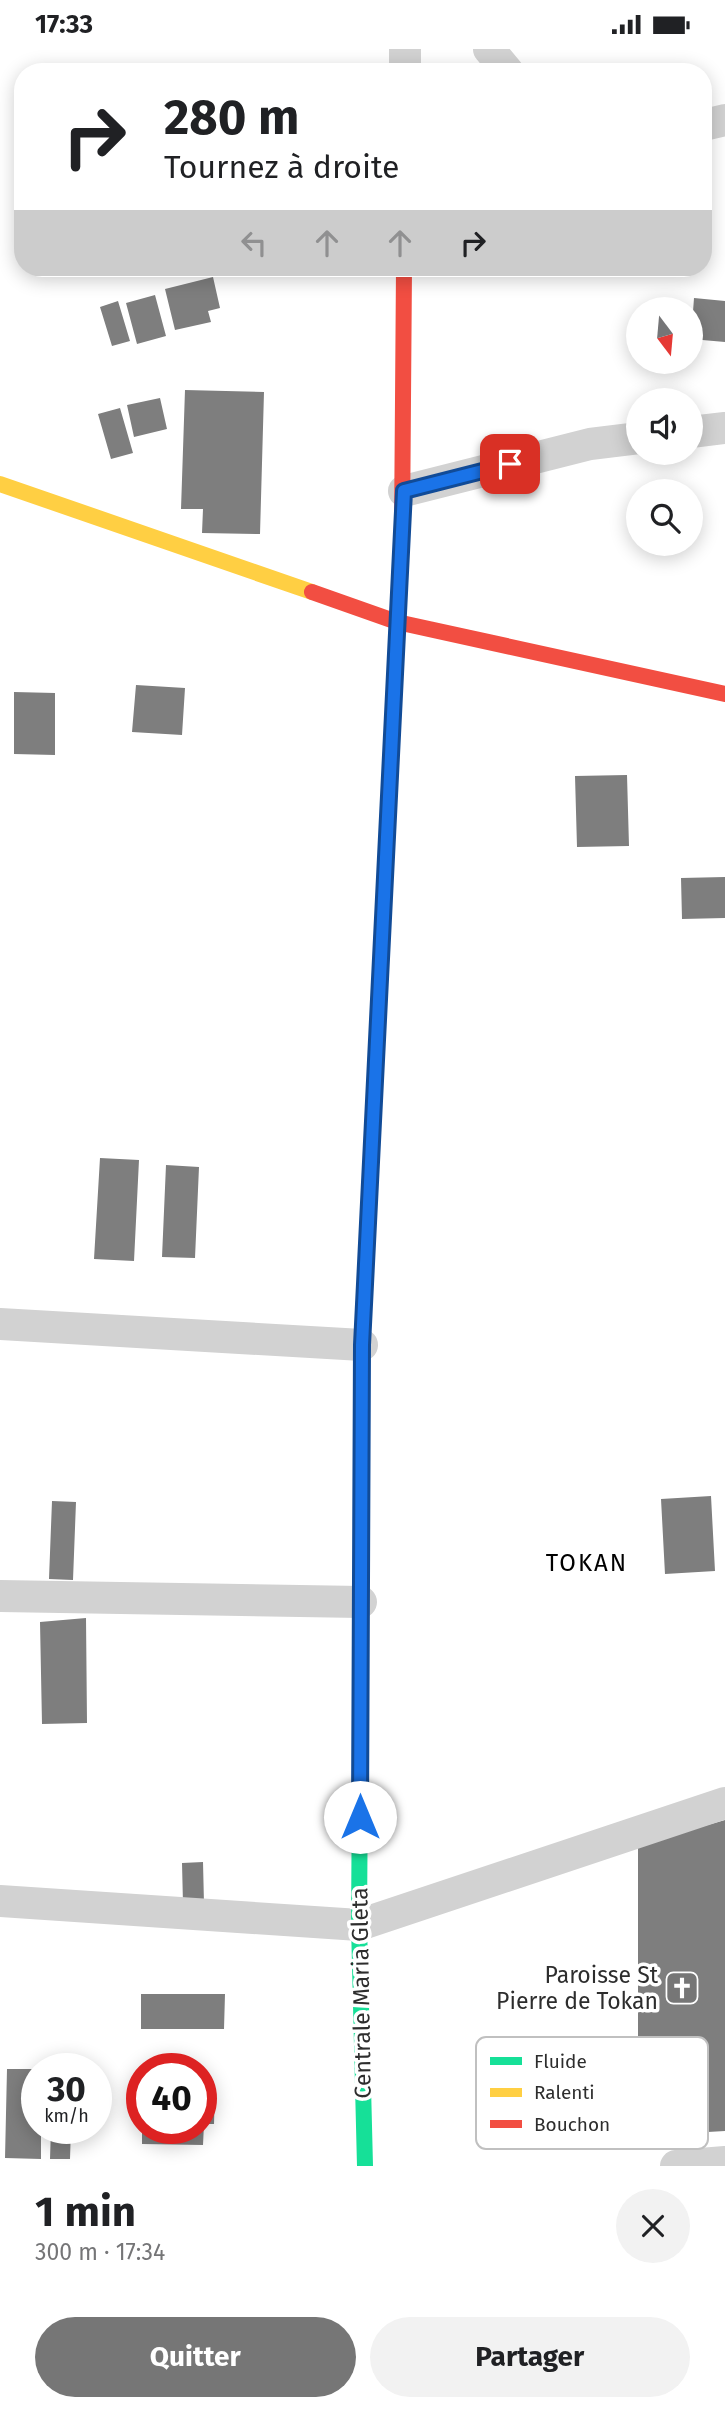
<!DOCTYPE html>
<html lang="fr">
<meta charset="utf-8">
<style>
:root{--surface:#fff;--page:#f2f2f2;--text:#202124;--muted:#757577;--accent:#767676}
body{margin:0;font-family:"Fira Sans",sans-serif;background:var(--page);color:var(--text);height:100vh;display:flex;flex-direction:column;font-size:26px;white-space:nowrap}
*{box-sizing:border-box;margin:0}
p{font-size:23px;color:var(--muted)}
.icon{flex:none;width:38px;height:38px;fill:none;stroke:currentColor;stroke-width:2;stroke-linecap:round;stroke-linejoin:round}
.map{position:relative;height:2117px;overflow:hidden}
.panel{display:flex;flex-direction:column;background:var(--surface);flex:1}
.panel>*{flex:none}
.top-card{position:absolute;left:14px;top:14px;width:698px;height:214px;border-radius:28px;box-shadow:0 4px 18px #0003;background:#fff;color:var(--text);overflow:hidden}
.needle{width:46px;rotate:164deg}
.fabs{position:absolute;left:626px;top:248px;display:grid;gap:14px}
.fabs a{display:grid;place-items:center;width:77px;height:77px;border-radius:50%;background:var(--surface);box-shadow:0 4px 18px #0003;font-size:35px}
.speed{position:absolute;left:21px;top:2004px;display:flex;gap:14px;font-size:35px;font-weight:700;text-align:center}
.speed>*{display:grid;place-content:center;width:91px;height:91px;border-radius:50%;background:var(--surface);box-shadow:0 4px 18px #0003;line-height:1}
.speed small{font-size:18px;font-weight:400}
.speed .limit{border:10px solid #d22;background:#fff;color:#111}
.pin{position:absolute;display:grid;place-items:center;width:60px;height:60px;color:#fff;margin:-30px;border-radius:14px;box-shadow:0 4px 10px #0006}
.me{position:absolute;width:77px;margin:-38px;rotate:0deg;stroke-linejoin:round;filter:drop-shadow(0 0 5px #0008)}
.turn{display:flex;align-items:center;gap:24px;height:147px;padding:0 35px;font-size:32px}
.turn .icon{width:91px;height:91px;stroke-width:2.5}
.turn b{display:block;font-size:49px;line-height:60px}
.lanes{display:flex;align-items:center;height:66px;padding:0 35px;background:#0003;justify-content:center;gap:35px;direction:ltr}
.lanes .off{opacity:.35}
.round{display:grid;place-items:center;flex:none;width:74px;height:74px;border-radius:37px;background:var(--page)}
.headline{display:flex;align-items:center;justify-content:space-between;height:119px;padding:0 35px}
h1{font-size:42px;font-weight:700;line-height:52px}
.button{display:flex;gap:14px;margin-top:auto;padding:14px 35px}
.button a{flex:1;height:80px;border-radius:42px;background:var(--accent);color:#fff;font-size:28px;font-weight:700;line-height:80px;text-align:center}
.button a+a{background:var(--page);color:var(--text)}
.status{display:flex;justify-content:space-between;align-items:center;height:49px;padding:0 35px;background:var(--surface);direction:ltr}
.status svg{height:19px;fill:currentColor}
.map>svg:first-child{display:block}
.building{fill:#7e7e7e}
.lines{fill:none;stroke-linecap:round;stroke-linejoin:round}
.street{stroke:#d2d2d2;stroke-width:32}
.fast{stroke:#16e098;stroke-width:16}
.slow{stroke:#ffcf43;stroke-width:16}
.jam{stroke:#f24e42;stroke-width:16}
.route-casing{stroke:#114b97;stroke-width:18}
.route{stroke:#1a73e8;stroke-width:12}
.labels{text-anchor:middle;stroke-width:7;stroke-linejoin:round;paint-order:stroke}
.poi-label{font-size:23px;fill:#2d2d2d;stroke:#fff;text-anchor:end}
.street-label{font-size:23px;fill:#2d2d2d;stroke:#fff}
.neighbourhood-label{font-size:24px;letter-spacing:2px;fill:#000;stroke:#fff}
.key{fill:#fff;stroke:#c0c0c0;stroke-width:2}
.key-label{font-size:19px;fill:#2d2d2d}
</style>
<div class="status"><b>17:33</b><svg viewBox="0 0 49 12"><path d="M0 12V9h3v3zM5 12V6h3v6zM10 12V3h3v9zM15 12V0h3v12zM26 1h20v11H26zM47 4h2v5h-2z"/></svg></div>
<div class="map">
<svg width="725" height="2117" viewBox="0 0 725 2117">
<rect width="100%" height="100%" fill="#fff"/>
<path class="building" d="M213,228l7,31 -12,3 3,11 -36,8 -10,-41z
M155,246l11,41 -29,8 -11,-41z
M694,249l31,3v41l-34,-3z
M118,252l12,40 -18,5 -12,-39z
M185,341l79,2 -4,142 -58,-1 1,-24h-22z
M160,349l7,31 -33,8 -7,-32z
M120,359l13,45 -22,6 -13,-45z
M136,636l49,3 -3,47 -50,-3z
M14,643l41,1v62l-41,-1z
M627,726l2,71 -52,1 -2,-71z
M725,828v41l-43,1 -1,-41z
M100,1109l39,2 -5,101 -40,-2z
M166,1116l33,2 -4,91 -33,-1z
M711,1447l4,75 -50,3 -4,-75z
M52,1452l24,1 -3,78 -24,-1z
M86,1569l1,105 -45,1 -2,-102z
M725,1771v311l-87,5v-291z
M203,1813l1,42h-21l-1,-41z
M141,1945h84l-1,35h-83z
M7,2020h30v59h4v31l-36,-1z
M201,2022h5v16h9l-1,37h-10l-1,21 -61,-1v-16h59z
M51,2079h20l-1,31h-20z"/>
<g class="lines">
<path class="street" d="M489,0l19,23
M405,23v-23
M704,76l21,-5
M691,383l34,-4
M404,442l186,-47 49,-6
M0,1275l362,21
M0,1547l361,6
M0,1852l359,24 366,-122
M676,2117l49,-4"/>
<path class="fast" d="M372,1089l30,-606
M361,1583l-2,293 6,241"/>
<path class="slow" d="M0,435l312,108
M361,1583l1,-287 10,-207"/>
<path class="jam" d="M402,483l2,-264
M312,543l85,30 328,72"/>
</g>
<g class="lines">
<defs>
<path id="route" d="M360,1768l2,-472 42,-854 106,-27"/>
</defs>
<use href="#route" class="route-casing"/>
<use href="#route" class="route"/>
</g>
<defs>
<symbol id="church-square" viewBox="-11 -11 22 22"><rect x="-9" y="-9" width="18" height="18" rx="4" fill="#767676" stroke="#fff"/><path d="M-1.2-6h2.4v3.5h3.3v2.4h-3.3V6h-2.4V-.1h-3.3v-2.4h3.3Z" fill="#fff"/></symbol>
</defs>
<g fill-rule="evenodd">
<use href="#church-square" x="663" y="1920" width="38" height="38"/>
</g>
<g class="labels">
<g class="poi-label">
<text x="658" y="1934">Paroisse St<tspan x="658" dy="26">Pierre de Tokan</tspan></text>
</g>
<g class="street-label">
<text transform="translate(361 1944) rotate(-91)" y="8">Centrale Maria Gleta</text>
</g>
<g class="neighbourhood-label">
<text x="587" y="1522">TOKAN</text>
</g>
</g>
<rect x="476" y="1988" width="232" height="112" rx="10" class="key"/>
<rect x="490" y="2008" width="32" height="8" fill="#16e098"/>
<rect x="490" y="2039" width="32" height="9" fill="#ffcf43"/>
<rect x="490" y="2071" width="32" height="8" fill="#f24e42"/>
<g class="key-label">
<text x="534" y="2019">Fluide</text>
<text x="534" y="2050">Ralenti</text>
<text x="534" y="2082">Bouchon</text>
</g>
</svg>
<div class="fabs">
<a><svg class="needle" viewBox="-14 -14 28 28"><path d="M0-13l5 13h-10z" fill="#e53935"/><path d="M0 13l5-13h-10z" fill="#757577"/></svg></a>
<a><svg class="icon" aria-label="sound" viewBox="0 0 24 24"><path d="M4 9h4l5-4v14l-5-4H4zM17 9q2 3 0 6"/></svg></a>
<a><svg class="icon" aria-label="search" viewBox="0 0 24 24"><circle cx="10" cy="10" r="6"/><path d="M15 15l6 6"/></svg></a>
</div>
<div class="speed"><div>30<small>km/h</small></div><div class="limit">40</div></div>
<div class="pin" style="left:510px;top:415px;background:#d93025"><svg class="icon" aria-label="arrive" viewBox="0 0 24 24"><path d="M6 21V4h12l-3 4 3 4H6"/></svg></div>
<svg class="me" style="left:360px;top:1768px" viewBox="-20 -20 40 40"><circle r="19" fill="#fff"/><path d="M0-13L10 11 0 6-10 11z" fill="#1a73e8"/></svg>
<div class="top-card">
<div class="turn"><svg class="icon" aria-label="right" viewBox="0 0 24 24"><path d="M7 20v-9h11M14 6l5 5-5 5"/></svg><div><b>280 m</b>Tournez à droite</div></div>
<div class="lanes"><svg class="icon off" aria-label="left" viewBox="0 0 24 24"><path d="M17 20v-9H6M10 6l-5 5 5 5"/></svg><svg class="icon off" aria-label="ahead" viewBox="0 0 24 24"><path d="M12 20V5M6 11l6-6 6 6"/></svg><svg class="icon off" aria-label="ahead" viewBox="0 0 24 24"><path d="M12 20V5M6 11l6-6 6 6"/></svg><svg class="icon" aria-label="right" viewBox="0 0 24 24"><path d="M7 20v-9h11M14 6l5 5-5 5"/></svg></div>
</div>
</div>
<section class="panel">
<div class="headline"><div><h1>1 min</h1><p>300 m · 17:34</p></div><a class="round"><svg class="icon" aria-label="close" viewBox="0 0 24 24"><path d="M6 6l12 12M18 6L6 18"/></svg></a></div>
<div class="button"><a>Quitter</a><a>Partager</a></div>
</section>
